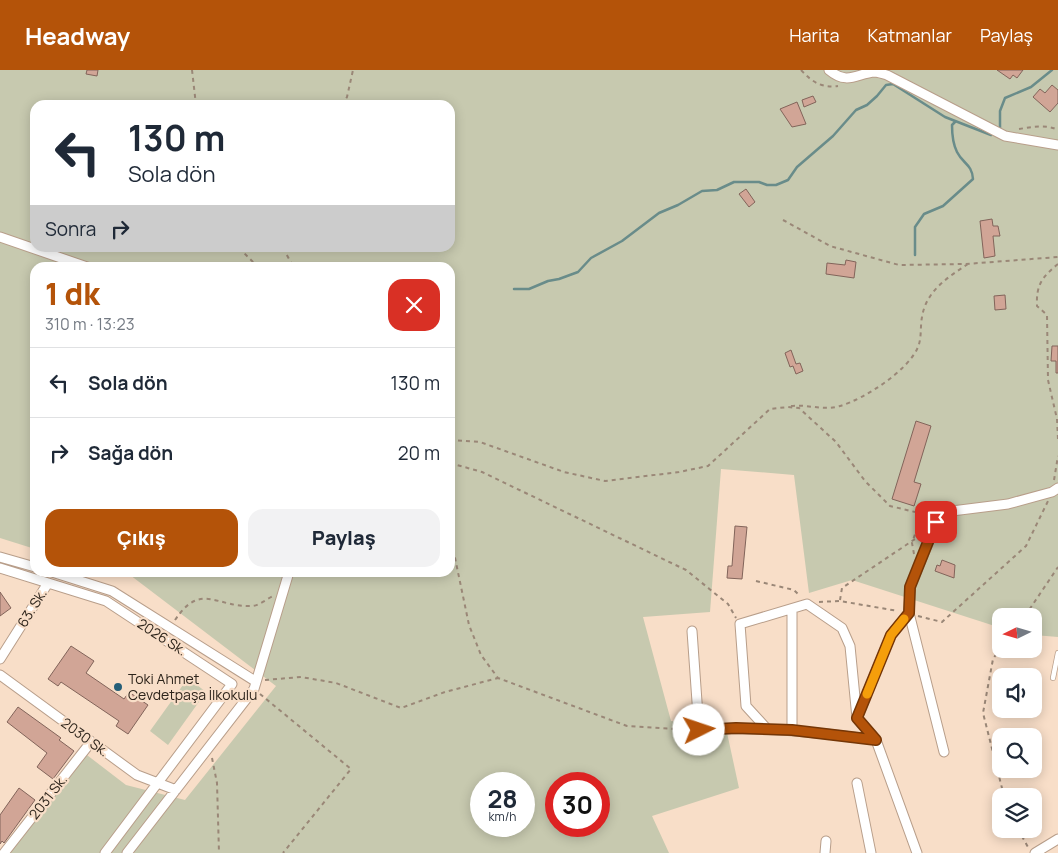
<!DOCTYPE html>
<html lang="tr">
<meta charset="utf-8">
<style>
:root{--surface:#fff;--page:#f2f2f3;--text:#1f2937;--muted:#747a83;--line:#e0e1e3;--accent:#b45309}
body{margin:0;font-family:Manrope,sans-serif;background:var(--page);color:var(--text);height:100vh;display:flex;flex-direction:column;font-size:19px;white-space:nowrap}
*{box-sizing:border-box;margin:0}
p{font-size:16px;color:var(--muted)}
.icon{flex:none;width:28px;height:28px;fill:none;stroke:currentColor;stroke-width:2;stroke-linecap:round;stroke-linejoin:round}
.map{position:relative;flex:1;overflow:hidden}
.drawer{position:absolute;left:30px;top:192px;width:425px;height:315px;display:flex;flex-direction:column;background:var(--surface);border-radius:15px;box-shadow:0 2px 12px #0003}
.drawer>*{flex:none}
.top-card{position:absolute;left:30px;top:30px;width:425px;height:152px;border-radius:15px;box-shadow:0 2px 12px #0003;background:#fff;color:var(--text);overflow:hidden}
.needle{width:32px;rotate:265deg}
.fabs{position:absolute;left:992px;top:538px;display:grid;gap:10px}
.fabs a{display:grid;place-items:center;width:50px;height:50px;border-radius:10px;background:var(--surface);box-shadow:0 2px 12px #0003;font-size:25px}
.speed{position:absolute;left:470px;top:702px;display:flex;gap:10px;font-size:25px;font-weight:700;text-align:center}
.speed>*{display:grid;place-content:center;width:65px;height:65px;border-radius:50%;background:var(--surface);box-shadow:0 2px 12px #0003;line-height:1}
.speed small{font-size:12px;font-weight:400}
.speed .limit{border:8px solid #d22;background:#fff;color:#111}
.pin{position:absolute;display:grid;place-items:center;width:42px;height:42px;color:#fff;margin:-21px;border-radius:10px;box-shadow:0 2px 8px #0006}
.me{position:absolute;width:55px;margin:-28px;rotate:86deg;stroke-linejoin:round;filter:drop-shadow(0 0 4px #0008)}
.turn{display:flex;align-items:center;gap:18px;height:105px;padding:0 15px;font-size:22px}
.turn .icon{width:65px;height:65px;stroke-width:2.5}
.turn b{display:block;font-size:35px;line-height:42px}
.then{display:flex;align-items:center;height:48px;padding:0 15px;background:#0003;gap:10px;font-size:19px}
.round{display:grid;place-items:center;flex:none;width:52px;height:52px;border-radius:15px;background:var(--page)}
.head{display:flex;align-items:center;justify-content:space-between;height:85px;padding:0 15px}
h1{font-size:30px;font-weight:800;line-height:38px;color:var(--accent)}
.action{display:flex;gap:10px;margin-top:auto;padding:10px 15px}
.action a{flex:1;height:58px;border-radius:15px;background:var(--accent);color:#fff;font-size:20px;font-weight:800;line-height:58px;text-align:center}
.action a+a{background:var(--page);color:var(--text)}
ul{padding:0;list-style:none}
li{display:flex;align-items:center;gap:15px;height:70px;padding:0 15px;border-top:1px solid var(--line)}
li div{flex:1}
li b{display:block;font-size:19px}
li em{font-style:normal}
header{display:flex;align-items:center;gap:30px;box-sizing:border-box;height:70px;padding:0 25px;background:var(--accent);color:#fff}
header strong{font-size:24px}
nav{display:flex;gap:28px;margin-inline-start:auto;font-size:18px}
.map>svg:first-child{display:block}
.green{fill:#c7c9af;fill-rule:evenodd}
.lines{fill:none;stroke-linecap:round;stroke-linejoin:round}
.stream{stroke:#698c8a;stroke-width:2.5}
.building{fill:#d1a596;stroke:#82645a}
.lane-casing{stroke:#b89e8a;stroke-width:6}
.street-casing{stroke:#b89e8a;stroke-width:11}
.path{stroke:#9a8777;stroke-width:2;stroke-dasharray:4 4;stroke-linecap:butt}
.lane{stroke:#fff;stroke-width:4.5}
.street{stroke:#fff;stroke-width:9}
.route-casing{stroke:#753606;stroke-width:12}
.route{stroke:#b45309;stroke-width:9}
.slow{stroke:#f59e0b;stroke-width:9}
.poi-dot{fill:#255e78;stroke:#f8dec8;stroke-width:2}
.labels{text-anchor:middle;stroke-width:4.5;stroke-linejoin:round;paint-order:stroke}
.street-label{font-size:14px;fill:#2d241b;stroke:#f8dec8}
.poi-label{font-size:14px;fill:#2d241b;stroke:#f8dec8;text-anchor:start}
</style>
<header>
<strong>Headway</strong>
<nav><a>Harita</a><a>Katmanlar</a><a>Paylaş</a></nav>
</header>
<div class="map">
<svg width="1058" height="783" viewBox="0 0 1058 783">
<rect width="100%" height="100%" fill="#f8dec8"/>
<path class="green" d="M0,0h1058v567l-24,-2v-19h-33v12l-149,-48 -43,13 -15,-118 -73,-6 -11,143 -67,5 28,104 55,7 13,60 -87,28 17,37h-665l79,-101 43,33 59,15 91,-114 -146,-111 -9,-2 329,-1v-304h-415v281l-35,-11zM35,35h415v143h-415zM481,714h43v42h-43zM556,714h43v42h-43z
M188,608l18,14 -38,53 -18,-14z"/>
<g class="lines">
<path class="stream" d="M1000,58v-17l5,-13 26,-11 21,-17
M915,185v-28l9,-13 19,-8 30,-27c-1,-15 -10,-15 -16,-27 -4,-8 -5,-18 -5,-27l3,-3
M514,219h15l19,-8 11,-2 19,-7 13,-14 31,-17 37,-28 19,-8 24,-14 15,-1 17,-8h25l8,3h9l12,-5 9,-13 36,-31 23,-26 11,-5 10,-9 9,-11 7,-1 52,33 46,18"/>
</g>
<path class="building" d="M87,0h11l-1,6 -11,-2z
M997,0h26l-6,8 -4,-3 -3,4z
M1052,15l6,5v13l-8,9 -17,-15 7,-8 5,4z
M813,26l3,6 -12,5 -2,-7z
M797,32l9,22 -14,3 -12,-18z
M746,119l9,13 -6,5 -10,-13z
M992,149l1,7h5l2,10h-7l2,20 -11,2 -4,-37z
M846,190l10,2 -2,16 -28,-4 1,-11 18,2z
M1005,225l1,14 -11,1 -1,-14z
M1052,276h6v27h-2v-12h-5z
M791,280l5,14 4,-1 3,8 -7,3 -3,-8 -3,1 -5,-14z
M916,351l15,5 -17,56 7,2 -7,22 -22,-7z
M735,456l12,1 -5,52 -15,-1 1,-12h4z
M942,490l13,5 -1,13 -19,-7 2,-6 3,1z
M0,522l11,16 -11,8z
M71,576l23,15 -8,12 38,26 5,-7 19,13 -20,29 -12,-8 3,-5 -58,-39 -3,4 -10,-7z
M18,637l43,31 -2,2 15,11 -21,28 -16,-12 10,-14 -40,-31z
M19,718l16,12 -31,43 -2,-2 -2,3v-29z"/>
<g class="lines">
<defs>
<path id="lane" d="M1053,608l5,-25"/>
<path id="street" d="M829,0c19,16 28,3 46,2 3,0 8,2 12,3l118,61 53,9
M0,167l90,31
M0,487l35,10
M0,498l106,33 126,83 -127,169
M52,502l60,19 143,90
M692,561l7,99c62,-4 116,2 177,10
M0,589l48,-76
M0,605l137,100 39,15
M857,648l34,-83 18,-22
M767,659l-21,-23 -6,-82 67,-20 35,24 8,18 7,72 19,22 41,113
M792,660v-121
M944,682l-35,-139 1,-26 27,-65 15,-11 56,-7 44,-12 6,-4
M857,713l14,70
M4,783l87,-111
M127,783l127,-164 35,-117
M825,783l1,-12
M1035,783l23,-14"/>
</defs>
<use href="#lane" class="lane-casing"/>
<use href="#street" class="street-casing"/>
<path class="path" d="M192,0l4,35
M801,0c11,12 20,18 37,16
M342,35l5,-8 6,-27
M1019,59c13,-2 27,-5 39,1
M783,150l47,26 69,19 67,-1 92,-7
M239,178l20,20
M283,178l11,20
M1058,194c-16,13 -22,21 -21,42l10,9 1,65 9,39 1,20
M791,336c16,-2 32,5 49,0 24,-7 68,-35 78,-59 4,-10 2,-20 4,-30 4,-26 26,-40 46,-53
M450,370l30,2 84,30 41,9 74,-9 29,-6 62,-57 18,-2 11,1 37,34 29,39 25,25 25,6
M450,393l32,9 204,98 42,34 8,14
M1054,410l4,-24
M450,464l19,91 12,30 17,23 129,48 63,4
M914,484l-2,-11 8,-23 13,-6
M756,511l38,9 6,6
M840,530l2,-12 79,-53
M819,532l21,-1 58,10
M918,546l24,6 84,-76 22,-45
M1025,546l33,-49
M175,550c26,-39 42,-12 77,-14 6,0 15,-7 21,-10
M1001,577l-8,12 -10,54 21,83
M265,610l36,-3 35,6 65,25 44,-16 53,-14
M260,624l91,75 -68,84
M212,688l5,25 2,70
M1018,759l11,20"/>
<use href="#lane" class="lane"/>
<use href="#street" class="street"/>
</g>
<g class="lines">
<defs>
<path id="route" d="M699,660l37,-2 56,2 84,10 -19,-22 34,-83 18,-22 1,-26 26,-65"/>
</defs>
<use href="#route" class="route-casing"/>
<use href="#route" class="route"/>
<path class="slow" d="M867,624l24,-59 13,-16"/>
</g>
<circle class="poi-dot" cx="118" cy="617" r="5"/>
<g class="labels">
<g class="street-label">
<text transform="translate(32 538) rotate(-58)" y="5">63. Sk.</text>
<text transform="translate(162 567) rotate(33)" y="5">2026 Sk.</text>
<text transform="translate(85 667) rotate(36)" y="5">2030 Sk.</text>
<text transform="translate(48 727) rotate(-52)" y="5">2031 Sk.</text>
</g>
<g class="poi-label">
<text x="128" y="614">Toki Ahmet<tspan x="128" dy="16">Cevdetpaşa İlkokulu</tspan></text>
</g>
</g>
</svg>
<div class="fabs">
<a><svg class="needle" viewBox="-14 -14 28 28"><path d="M0-13l5 13h-10z" fill="#e53935"/><path d="M0 13l5-13h-10z" fill="#747a83"/></svg></a>
<a><svg class="icon" aria-label="sound" viewBox="0 0 24 24"><path d="M4 9h4l5-4v14l-5-4H4zM17 9q2 3 0 6"/></svg></a>
<a><svg class="icon" aria-label="search" viewBox="0 0 24 24"><circle cx="10" cy="10" r="6"/><path d="M15 15l6 6"/></svg></a>
<a><svg class="icon" aria-label="layers" viewBox="0 0 24 24"><path d="M12 4l9 5-9 5-9-5zM3 14l9 5 9-5"/></svg></a>
</div>
<div class="speed"><div>28<small>km/h</small></div><div class="limit">30</div></div>
<div class="pin" style="left:936px;top:452px;background:#d93025"><svg class="icon" aria-label="arrive" viewBox="0 0 24 24"><path d="M6 21V4h12l-3 4 3 4H6"/></svg></div>
<svg class="me" style="left:699px;top:660px" viewBox="-20 -20 40 40"><circle r="19" fill="#fff"/><path d="M0-13L10 11 0 6-10 11z" fill="#b45309"/></svg>
<div class="top-card">
<div class="turn"><svg class="icon" aria-label="left" viewBox="0 0 24 24"><path d="M17 20v-9H6M10 6l-5 5 5 5"/></svg><div><b>130 m</b>Sola dön</div></div>
<div class="then">Sonra<svg class="icon" aria-label="right" viewBox="0 0 24 24"><path d="M7 20v-9h11M14 6l5 5-5 5"/></svg></div>
</div>
<section class="drawer">
<div class="head"><div><h1>1 dk</h1><p>310 m · 13:23</p></div><a class="round" style="background:#d93025;color:#fff"><svg class="icon" aria-label="close" viewBox="0 0 24 24"><path d="M6 6l12 12M18 6L6 18"/></svg></a></div>
<ul>
<li><svg class="icon" aria-label="left" viewBox="0 0 24 24"><path d="M17 20v-9H6M10 6l-5 5 5 5"/></svg><div><b>Sola dön</b></div><em>130 m</em></li>
<li><svg class="icon" aria-label="right" viewBox="0 0 24 24"><path d="M7 20v-9h11M14 6l5 5-5 5"/></svg><div><b>Sağa dön</b></div><em>20 m</em></li>
</ul>
<div class="action"><a>Çıkış</a><a>Paylaş</a></div>
</section>
</div>
